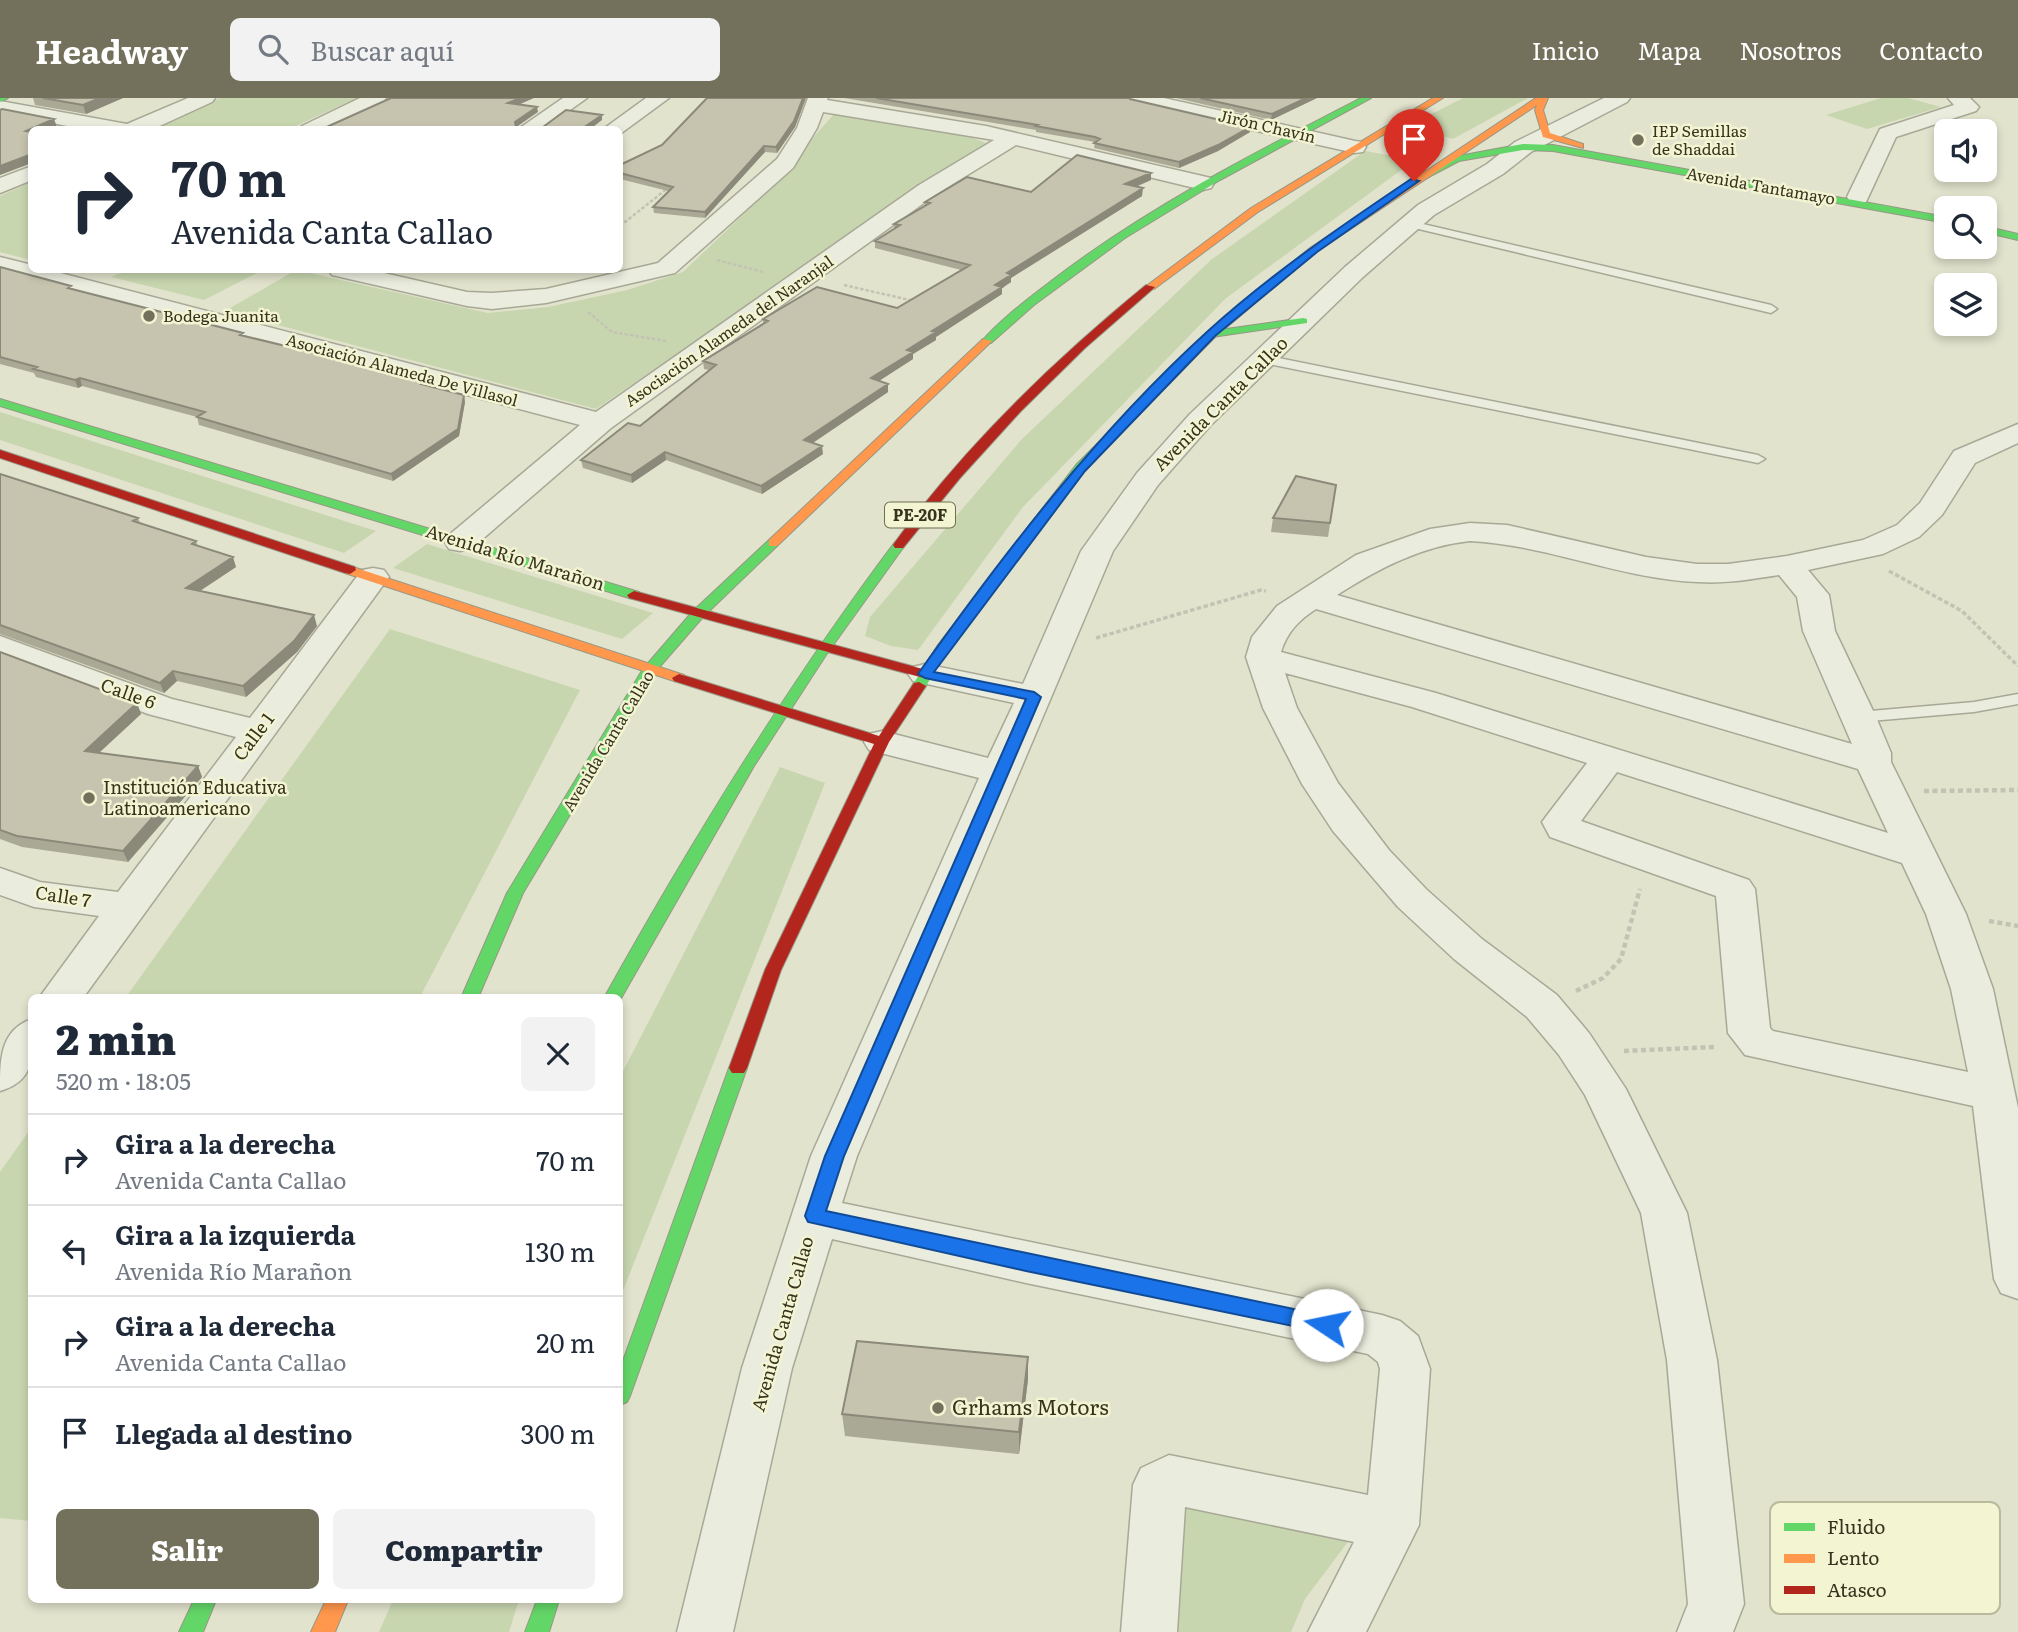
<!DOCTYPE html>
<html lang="es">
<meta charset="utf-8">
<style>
:root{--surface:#fff;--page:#f2f2f3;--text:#1f2937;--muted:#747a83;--line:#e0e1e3;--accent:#73715b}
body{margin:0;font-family:Literata,serif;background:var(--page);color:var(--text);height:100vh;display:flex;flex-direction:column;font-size:26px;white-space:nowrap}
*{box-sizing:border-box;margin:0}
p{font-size:23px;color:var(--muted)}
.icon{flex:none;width:38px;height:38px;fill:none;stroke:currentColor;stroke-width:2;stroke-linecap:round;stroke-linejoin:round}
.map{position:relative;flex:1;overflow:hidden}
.drawer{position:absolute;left:28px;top:896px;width:595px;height:609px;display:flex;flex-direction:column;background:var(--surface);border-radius:10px;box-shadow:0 4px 10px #0003}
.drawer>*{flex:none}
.hud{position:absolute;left:28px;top:28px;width:595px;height:147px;border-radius:10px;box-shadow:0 4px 10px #0003;background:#fff;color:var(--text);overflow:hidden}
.buttons{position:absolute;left:1934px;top:21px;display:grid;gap:14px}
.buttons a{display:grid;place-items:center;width:63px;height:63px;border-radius:10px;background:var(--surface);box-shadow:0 4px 10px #0003;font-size:35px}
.pin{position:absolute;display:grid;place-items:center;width:60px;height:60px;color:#fff;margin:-72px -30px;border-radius:50% 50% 50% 0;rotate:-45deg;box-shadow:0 0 7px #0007}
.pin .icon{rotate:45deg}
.me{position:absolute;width:77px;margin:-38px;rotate:281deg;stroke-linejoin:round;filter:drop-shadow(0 0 5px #0008)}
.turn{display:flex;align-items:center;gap:24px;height:147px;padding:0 28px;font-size:32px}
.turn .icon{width:91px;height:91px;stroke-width:2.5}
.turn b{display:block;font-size:49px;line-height:60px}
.round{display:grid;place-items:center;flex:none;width:74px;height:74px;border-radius:10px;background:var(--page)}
.overview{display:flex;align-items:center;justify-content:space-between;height:119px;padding:0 28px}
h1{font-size:42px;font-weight:800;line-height:52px}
.primary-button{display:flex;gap:14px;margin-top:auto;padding:14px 28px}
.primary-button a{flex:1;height:80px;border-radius:10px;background:var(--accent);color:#fff;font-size:28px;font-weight:800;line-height:80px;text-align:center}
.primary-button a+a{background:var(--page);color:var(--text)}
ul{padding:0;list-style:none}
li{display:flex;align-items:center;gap:21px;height:91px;padding:0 28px;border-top:2px solid var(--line)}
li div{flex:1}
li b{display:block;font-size:26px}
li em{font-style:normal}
header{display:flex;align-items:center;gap:42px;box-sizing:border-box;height:98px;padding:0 35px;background:var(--accent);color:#fff}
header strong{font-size:33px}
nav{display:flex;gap:38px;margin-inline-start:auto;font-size:24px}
.search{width:490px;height:63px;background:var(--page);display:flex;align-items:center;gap:18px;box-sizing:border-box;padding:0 24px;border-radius:10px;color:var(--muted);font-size:26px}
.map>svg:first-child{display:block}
.green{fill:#c8d6af}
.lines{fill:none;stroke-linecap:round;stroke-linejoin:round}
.lane-casing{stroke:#a8a896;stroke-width:3}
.street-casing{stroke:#a8a896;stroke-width:3}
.fast-casing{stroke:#979786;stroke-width:2}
.slow-casing{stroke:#979786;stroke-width:2}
.jam-casing{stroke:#979786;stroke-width:2}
.path-far2{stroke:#c3c3b4;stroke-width:2.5;stroke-dasharray:3.5 2;stroke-linecap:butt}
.path-far1{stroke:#c3c3b4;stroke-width:3.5;stroke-dasharray:4.5 2.5;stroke-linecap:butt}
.path{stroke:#c3c3b4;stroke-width:4.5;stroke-dasharray:5 3.5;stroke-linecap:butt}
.lane{fill:#eaecde;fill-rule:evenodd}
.street{fill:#eaecde;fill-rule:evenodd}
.fast{fill:#63d668;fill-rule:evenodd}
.slow{fill:#ff974d;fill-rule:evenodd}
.jam{fill:#b3261e;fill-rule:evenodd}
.wall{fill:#aaa996}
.shaded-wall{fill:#8b897a}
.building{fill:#c6c4ae;stroke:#8b897a;stroke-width:2}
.route{fill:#1a73e8;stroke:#114b97;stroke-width:2}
.poi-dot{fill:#73715b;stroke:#f2f4d2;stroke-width:2.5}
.labels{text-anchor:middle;stroke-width:5;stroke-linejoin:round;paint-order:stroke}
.far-street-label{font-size:16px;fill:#37331e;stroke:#f2f4d2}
.far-poi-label{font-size:16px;fill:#37331e;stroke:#f2f4d2;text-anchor:start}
.shield{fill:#f2f4d2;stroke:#6f6d54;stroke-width:2}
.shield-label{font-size:16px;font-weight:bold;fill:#37331e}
.street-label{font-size:18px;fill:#37331e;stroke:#f2f4d2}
.poi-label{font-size:18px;fill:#37331e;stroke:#f2f4d2;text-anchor:start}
.near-poi-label{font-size:21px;fill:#37331e;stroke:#f2f4d2;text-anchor:start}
.key{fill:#f2f4d2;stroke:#baba9c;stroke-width:2}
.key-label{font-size:19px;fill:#37331e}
</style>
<header>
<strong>Headway</strong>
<div class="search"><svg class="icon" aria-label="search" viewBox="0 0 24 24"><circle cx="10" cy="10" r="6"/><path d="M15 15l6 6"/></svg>Buscar aquí</div>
<nav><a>Inicio</a><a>Mapa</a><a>Nosotros</a><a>Contacto</a></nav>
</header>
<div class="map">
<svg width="2018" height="1534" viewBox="0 0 2018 1534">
<rect width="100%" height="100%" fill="#e2e3cd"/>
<path class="green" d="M220,0h137l-68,31h-140z
M1463,0h65l-75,41 -45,-13z
M1881,0h27l33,9 -74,22 -41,-14z
M835,15l130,22 21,8 -390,266 -371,-98 71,-41 192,43 60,-6 79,-17 56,-18 65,-62z
M1365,53l50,9 -190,139 -202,208 -105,143 -27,-4 -26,-10 5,-19 152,-178 190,-180z
M31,84v78l-31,-8v-56z
M127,172h136l-59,30 -93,-23z
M0,314l376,119 -32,22 -344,-113z
M427,446l226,69 -31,26 -229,-71z
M390,531l190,61 -160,307h-294z
M780,669l45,16 -205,515v-221z
M31,1030l1,393h-1l-31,-3v-346z
M1166,1395l187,42 -48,64 -14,33h-125z
M393,1502h126l-10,32h-130z"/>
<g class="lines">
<defs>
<path id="lane" d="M1410,123l361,84 6,4 -6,4 -365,-87 -2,-2z
M1264,257l494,100 7,4 -7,4 -499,-101 -2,-3z
M2018,596v10l-44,8 -115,10 -9,-5 9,-5 115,-10z"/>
<path id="street" d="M188,0h27l-3,4 -61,28h-63l-88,-17v-12l127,23z
M360,0h26l-3,4 -56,28h-28l3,-4z
M563,0h24l-45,32h-25z
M646,0h23l-49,36v-4h-18z
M808,0h20l-1,2 159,26 225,52 3,5 -3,5 -8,2 -187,-45 -81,50 -324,233 -140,121 -11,2 -11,-2 -4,-7 4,-7 131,-110 -580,-154v-14l32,8v5h17l547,142 323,-227 75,-45 -171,-28 -6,16 -24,40 -118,105 -129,30 -54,6 -25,-3 -135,-31 -3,-5h42l96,22 25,1 54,-4 112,-26 119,-104 20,-31z
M1127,0h37l191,43 8,1 3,5 -3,5 -8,1 -218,-49 -7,-2z
M1604,0h26l-3,4 -96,50 -28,22 -69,41 -71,62 -153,149 -52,59 -45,66 -256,605 -15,47 540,112 18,6 18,15 12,33 -11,156 -53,107h-58l46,-90 -169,-35 -8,125h-56l12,-147 8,-17 28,-13 199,40 12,-126 -2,-7 -10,-8 -342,-71 -194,-44 -40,129 -59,264h-56l65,-264 69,-212 168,-378 -110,-28 -5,-8 5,-8 13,-3 106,27 26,-55 -101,-22 -5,-7 5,-7 12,-3 98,20 58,-133 56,-78 53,-59 155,-147 73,-62 69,-41 28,-22z
M1948,0h22l9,9 -3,4 -80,26 -30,65h-16l-3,-5 33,-68 74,-24z
M32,68v14l-32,13v-15z
M2018,326v19l-43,20 -33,52 -23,22 -36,17 -75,16 21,25 6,36 41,86 15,36v9l75,152 27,75 25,119v191l-17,-6 -7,-14 -21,-173 -228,-51 -17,-22 -12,-137 -166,-59 -8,-15 6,-8 39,-51 -175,-56 -127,-34 12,35 41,75 51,67 37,39 56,50 75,56 32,38 37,56 61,124 30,147 27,244 -11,28h-56l11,-28 -21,-244 -26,-147 -56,-118 -26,-40 -32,-38 -73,-58 -56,-52 -65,-76 -31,-47 -39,-76 -17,-51 6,-20 25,-31 79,-51 74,-26 40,-6 37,2 139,32 51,7h31l59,-8 76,-16 34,-15 23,-22 34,-52zM1470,443c78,4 151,38 228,41 28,2 54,-3 81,-7l18,22 6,34 49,113 -515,-149c41,-26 84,-49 133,-54zM1316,511l542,160 30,64 -452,-140 -155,-41c6,-20 18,-32 35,-43zM1617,674l285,91 24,51 25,75 17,83 -195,-41 -3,-3 -15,-139 -6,-9 -168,-59z
M373,470l11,2 5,7 -306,421h-44l60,-82 -65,-9 -34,-12v-27l40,14 78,10 118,-155 -88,-23 -148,-56v-22l172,63 78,19 112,-148z
M32,921c0,33 6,61 -32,72 0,-32 0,-61 32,-72z"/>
<path id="fast" d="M0,0h8l-8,4z
M1361,0h10l-151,82 -95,58 -91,67 -43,38 -9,-2c19,-22 45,-41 68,-59 96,-74 204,-129 311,-184z
M1523,46l30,1 393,72v6l-393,-72 -30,-1 -64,11 -40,21 -8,-2 42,-23z
M1984,128l34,8v6l-34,-8z
M1303,220l4,1v4l-95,14 -5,-3 5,-3z
M1144,299l10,2 -70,72 -135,178 -25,40h-10l-2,-3 26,-41 138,-180z
M0,301l639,193 2,3 -7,4 -5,-1 -629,-192z
M773,441l4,1v6l-74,71 -47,54 -133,222 -45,105h-17l46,-105 136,-224 50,-58 76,-71z
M899,443l6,4 -79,110 -72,111 -134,234v-2h-16c88,-158 182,-311 291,-456z
M738,963l6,2 3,5 -117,328 -3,6 -7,3v-36l109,-301 3,-5z
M194,1502h22l-13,32h-24z
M537,1502h22l-10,32h-24z"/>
<path id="slow" d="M1433,0h10l-185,114 -104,77 -9,-2 106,-79z
M1536,0h12l-5,12 7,23 33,11v4l-40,-11 -8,-27 2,-5 -221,147 -100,84 -64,65h-8v-4l64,-65 102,-84z
M983,241l9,2 -215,205h-8v-6z
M350,468l334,109 2,3 -7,4 -5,-1 -329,-108 -1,-3z
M326,1502h22l-13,32h-24z"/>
<path id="jam" d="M1146,187l9,2 -70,61 -64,63 -61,67 -57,70h-8l-2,-3c71,-98 160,-184 253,-260z
M0,352l355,117 1,3 -6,4 -5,-1 -345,-115z
M634,493l296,80 2,3 -7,4 -5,-1 -291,-79 -2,-3z
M679,576l200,62 35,-53 5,-1 7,4 -37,56 -108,228 -34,98 -3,5h-12l-3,-5 36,-98 109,-226 -200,-63 -2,-3z"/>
</defs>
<use href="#lane" class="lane-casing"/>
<use href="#street" class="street-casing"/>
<use href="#fast" class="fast-casing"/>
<use href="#slow" class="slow-casing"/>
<use href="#jam" class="jam-casing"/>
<path class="path-far2" d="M620,128l48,-38
M717,162l46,12
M844,187l70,16
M588,214l24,20 54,9"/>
<path class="path-far1" d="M1889,473l73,40 56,55
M1096,540l165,-48 5,1"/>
<path class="path" d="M1924,693l94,-1
M1989,823l29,5
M1576,893l27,-13 18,-19 19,-70
M1624,953l90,-4"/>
<use href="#lane" class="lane"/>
<use href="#street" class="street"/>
<use href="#fast" class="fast"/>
<use href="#slow" class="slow"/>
<use href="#jam" class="jam"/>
</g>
<path class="wall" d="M33,0h90l-37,16 -51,-9z
M707,0h99l-11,29 -18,26 -12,-1 -60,66 -51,-5 -1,-6 15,-16 -48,-12v-14l42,-20z
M844,0h285l1,1 120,28v5l-32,19 -39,17 -85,-20 1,-6 -59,-10v-2z
M1176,0h141l-46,22z
M1151,82l-15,7 6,9 -131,82v4l-9,6v6l-66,43v3l-23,14v5l-34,22 9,3v8l-75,51 10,11 -61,40 -96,-34 -34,23 -49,-15 -2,-8 59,-34 69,-56 -5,-1 -1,-8 60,-37v-5l134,-11 64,-38 -86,-22v-7l19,-12v-5l31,-19v-3z
M0,169l72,22 172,47 179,46v2l42,18 -6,34 -66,45 -194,-56 -2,-8 -115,-31 -4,2 -42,-11 -2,-4 -34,-9z
M0,376l138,44 2,5 56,18 2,5 38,21 -36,24 117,35 -20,26 -51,45 -69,-16 -13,12 -164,-59z
M1336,387l-8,52 -57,-5 2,-14z
M0,554l137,51 4,11 -42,39 99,13 4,11 -74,85 -106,-15 -22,-8z
M1028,1281l-9,75 -174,-18 -3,-22z"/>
<path class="shaded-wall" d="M100,0h23l-37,16 -3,-9z
M520,0h14l-25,11 -1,-6z
M803,0h3l-11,29 -18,26 -1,-6z
M1306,0h11l-46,22 1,-6z
M537,9l1,5 -23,16v-6z
M602,17v5l-13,10h-9z
M54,21l3,8 -7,3h-18v7l-6,-6z
M1250,29v5l-32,19 -39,17v-6z
M764,48l1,6 -60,66v-6z
M32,56v9l-32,12v-9z
M1151,75v7l-26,11v-7z
M1143,90l-1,8 -131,82v4l-9,6v6l-66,43v3l-23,14v5l-42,27v-8l124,-93 12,-12z
M80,280l2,8 -4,2 -3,-8z
M888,286v8l-83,56 -1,-8z
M464,297l1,7 -6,34 -66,45 -2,-7z
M822,348l1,8 -61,40 -1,-8z
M665,354l1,8 -34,23 -1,-8z
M233,459l3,10 -47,31 -3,-10z
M314,517l3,11 -20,26 -51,45 -3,-11z
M173,573l4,10 -13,12 -4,-10z
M137,605l4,11 -52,48 -4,-11z
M198,668l4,11 -74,85 -5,-11z
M1028,1259v22l-9,75v-22z"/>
<path class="building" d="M43,0h57l-17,7z
M391,0h129l-12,5 29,4 -22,15 1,5h27l23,-17 36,5 -22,15h-260z
M707,0h96l-9,23 -18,26 -12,-1 -59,66 -52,-5 20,-20 -53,-14v-8l42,-20z
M876,0h253l1,1 120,28 -32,18 -39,17 -85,-19 6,-4 -5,-2 -59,-11 2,-1z
M1200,0h106l-34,16z
M2,11l52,10 -28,12 6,1v22l-32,12v-56z
M1077,57l74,18 -26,11 18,4 -136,85 4,2 -16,10 7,2 -70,44 4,1 -29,18 6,2 -42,26 17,6 -84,56 18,6 -61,40 -96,-34 -34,23 -50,-15 47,-37 12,3 76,-61 -13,-4 65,-40 -5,-2 54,-32 80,21 73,-43 -95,-24 25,-16 -6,-1 36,-21 -5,-1 42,-25 64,15z
M0,169l71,19 -3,2 175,45 -3,2 145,35 38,12 -2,2 43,11 -6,34 -67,45 -194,-57 8,-5 -125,-34 -5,2 -42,-11 4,-2 -37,-10z
M0,376l138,44 -5,3 63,20 -4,3 41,13 -47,31 128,27 -20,26 -51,45 -70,-15 -13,12 -160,-58z
M1296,378l40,9 -6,38 -57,-5z
M0,554l137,51 -52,48 113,15 -75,85 -106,-15 -17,-6z
M857,1243l171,16 -9,75 -177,-18z"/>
<path class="route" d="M1411,81l8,2 -102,71 -102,84 -130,135 -151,201 100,20 7,5 -197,459 -18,55 501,105 7,3 3,6 -3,6 -7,2 -301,-62 -218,-49 -3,-6 20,-60 201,-457 -101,-21 -7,-4c87,-122 179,-242 290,-343 63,-57 133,-105 203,-152z"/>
<g class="poi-dot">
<circle cx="1638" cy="42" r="7"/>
<circle cx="149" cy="218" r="7"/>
<circle cx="89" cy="700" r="7"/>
<circle cx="938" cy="1310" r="7"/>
</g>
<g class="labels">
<g class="far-street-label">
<text transform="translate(1267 28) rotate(13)" y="6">Jirón Chavín</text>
<text transform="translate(1761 88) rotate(10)" y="6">Avenida Tantamayo</text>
<text transform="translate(729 233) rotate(-35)" y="6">Asociación Alameda del Naranjal</text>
<text transform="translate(402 272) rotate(15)" y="6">Asociación Alameda De Villasol</text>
<text transform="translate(608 643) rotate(-59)" y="6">Avenida Canta Callao</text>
</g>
<g class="far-poi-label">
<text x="1652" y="39">IEP Semillas<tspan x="1652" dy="18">de Shaddai</tspan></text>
<text x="163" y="224">Bodega Juanita</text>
</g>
<rect class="shield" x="885" y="404.5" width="70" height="25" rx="5"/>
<g class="shield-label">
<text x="920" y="423">PE-20F</text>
</g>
<g class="street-label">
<text transform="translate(1221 306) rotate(-45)" y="6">Avenida Canta Callao</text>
<text transform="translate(515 460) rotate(17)" y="6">Avenida Río Marañon</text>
<text transform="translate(128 596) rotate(20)" y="6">Calle 6</text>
<text transform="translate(254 639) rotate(-53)" y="6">Calle 1</text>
<text transform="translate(63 799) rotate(9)" y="6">Calle 7</text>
<text transform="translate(783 1226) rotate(-74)" y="6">Avenida Canta Callao</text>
</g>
<g class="poi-label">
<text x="103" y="696">Institución Educativa<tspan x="103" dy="21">Latinoamericano</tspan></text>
</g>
<g class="near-poi-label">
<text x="952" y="1317">Grhams Motors</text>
</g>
</g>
<rect x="1770" y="1404" width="230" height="112" rx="10" class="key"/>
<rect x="1784" y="1425" width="31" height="8" fill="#63d668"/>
<rect x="1784" y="1456" width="31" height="9" fill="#ff974d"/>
<rect x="1784" y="1488" width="31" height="8" fill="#b3261e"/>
<g class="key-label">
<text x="1827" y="1436">Fluido</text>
<text x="1827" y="1467">Lento</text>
<text x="1827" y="1499">Atasco</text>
</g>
</svg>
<div class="buttons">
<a><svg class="icon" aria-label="sound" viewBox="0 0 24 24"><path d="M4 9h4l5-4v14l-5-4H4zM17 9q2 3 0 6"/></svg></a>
<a><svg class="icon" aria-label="search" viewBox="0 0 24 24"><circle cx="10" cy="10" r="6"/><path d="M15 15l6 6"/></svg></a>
<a><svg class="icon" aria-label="layers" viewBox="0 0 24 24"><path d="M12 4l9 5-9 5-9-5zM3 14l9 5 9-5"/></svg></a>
</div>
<div class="pin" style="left:1414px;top:83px;background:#d93025"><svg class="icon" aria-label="arrive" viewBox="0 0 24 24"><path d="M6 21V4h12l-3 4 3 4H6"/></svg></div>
<svg class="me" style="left:1327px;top:1227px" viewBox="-20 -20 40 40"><circle r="19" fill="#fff"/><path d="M0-13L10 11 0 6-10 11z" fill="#1a73e8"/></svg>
<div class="hud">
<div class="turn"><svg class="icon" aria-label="right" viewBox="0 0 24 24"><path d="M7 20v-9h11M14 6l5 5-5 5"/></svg><div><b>70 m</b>Avenida Canta Callao</div></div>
</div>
<section class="drawer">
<div class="overview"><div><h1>2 min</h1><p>520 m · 18:05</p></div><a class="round"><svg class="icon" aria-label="close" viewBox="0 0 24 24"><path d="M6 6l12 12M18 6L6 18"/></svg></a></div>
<ul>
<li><svg class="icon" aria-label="right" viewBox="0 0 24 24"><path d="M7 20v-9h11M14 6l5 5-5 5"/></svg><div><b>Gira a la derecha</b><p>Avenida Canta Callao</p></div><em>70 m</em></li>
<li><svg class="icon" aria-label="left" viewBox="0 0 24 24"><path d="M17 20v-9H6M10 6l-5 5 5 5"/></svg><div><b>Gira a la izquierda</b><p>Avenida Río Marañon</p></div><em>130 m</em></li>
<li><svg class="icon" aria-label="right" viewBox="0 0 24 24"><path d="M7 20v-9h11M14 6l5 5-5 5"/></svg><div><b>Gira a la derecha</b><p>Avenida Canta Callao</p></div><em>20 m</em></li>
<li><svg class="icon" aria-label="arrive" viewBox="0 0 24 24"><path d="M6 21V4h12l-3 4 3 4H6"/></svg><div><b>Llegada al destino</b></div><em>300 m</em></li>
</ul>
<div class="primary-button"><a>Salir</a><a>Compartir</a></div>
</section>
</div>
